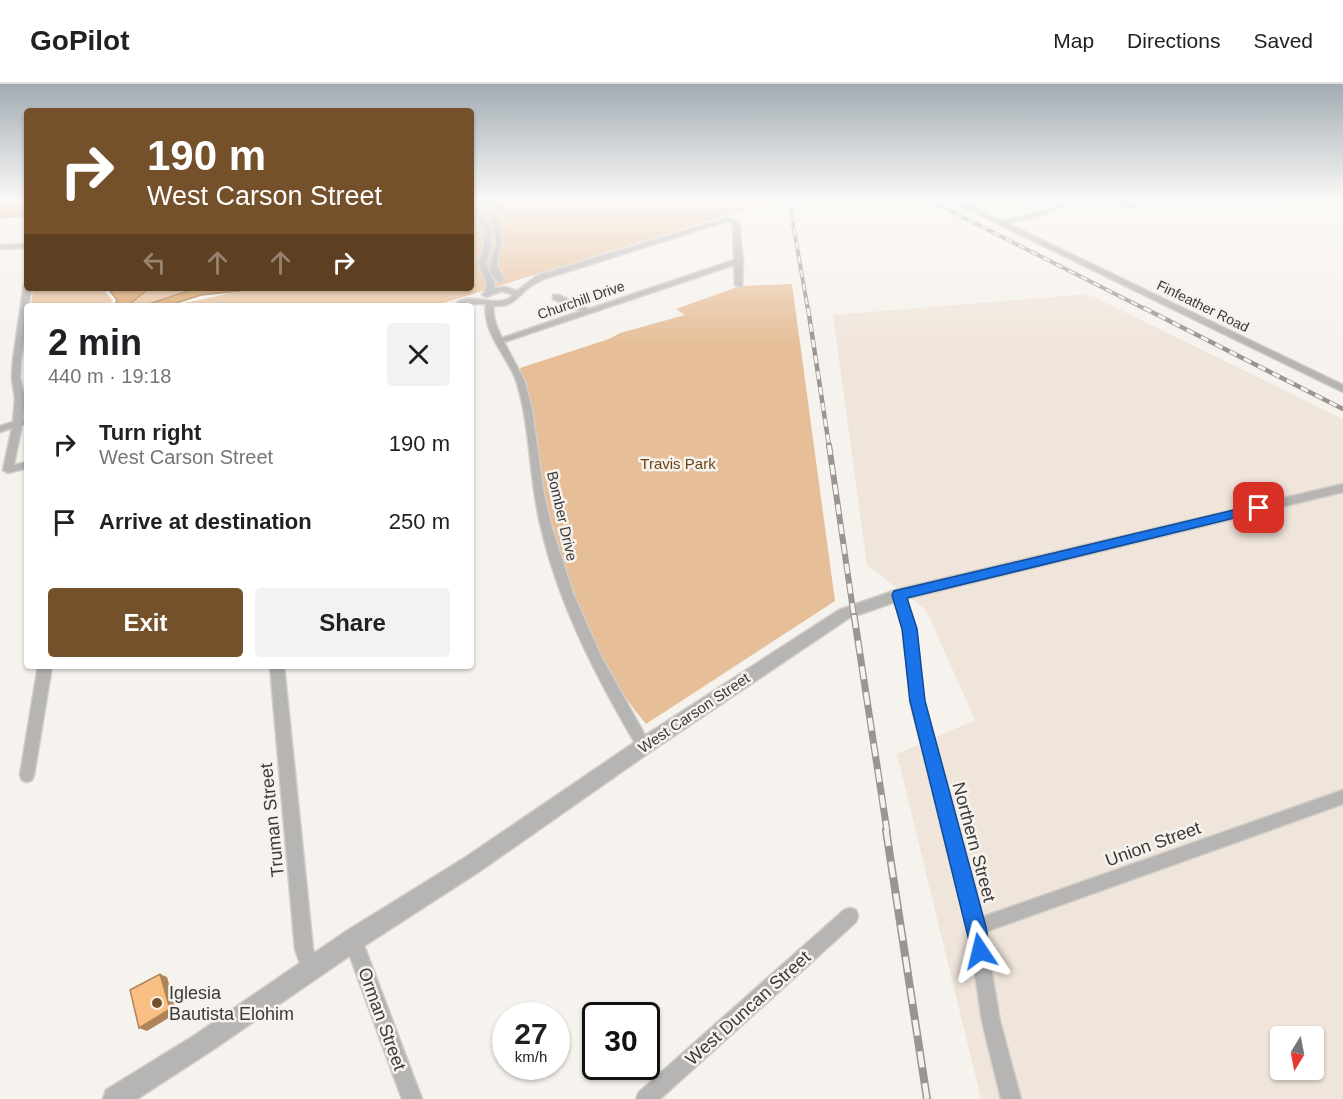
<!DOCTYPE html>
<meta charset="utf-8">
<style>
:root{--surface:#fff;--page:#f2f2f2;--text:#202124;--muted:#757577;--line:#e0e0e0;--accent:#75512b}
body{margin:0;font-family:Helvetica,sans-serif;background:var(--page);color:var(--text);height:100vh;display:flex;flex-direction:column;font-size:22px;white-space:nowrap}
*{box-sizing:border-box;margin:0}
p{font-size:20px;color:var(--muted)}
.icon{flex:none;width:33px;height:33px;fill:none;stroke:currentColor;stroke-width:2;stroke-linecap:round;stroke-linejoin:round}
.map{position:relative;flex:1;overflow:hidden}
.panel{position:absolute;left:24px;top:219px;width:450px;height:366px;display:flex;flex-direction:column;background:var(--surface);border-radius:6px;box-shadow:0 2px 4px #0004}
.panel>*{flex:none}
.top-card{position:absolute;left:24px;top:24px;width:450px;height:183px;border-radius:6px;box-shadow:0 2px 4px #0004;background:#75512b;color:#fff;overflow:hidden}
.needle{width:39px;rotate:190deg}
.controls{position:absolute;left:1270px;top:942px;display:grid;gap:12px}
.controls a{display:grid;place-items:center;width:54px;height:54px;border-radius:6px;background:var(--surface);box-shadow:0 2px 4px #0004;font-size:30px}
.speed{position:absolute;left:492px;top:918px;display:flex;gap:12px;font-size:30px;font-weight:700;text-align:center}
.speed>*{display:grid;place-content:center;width:78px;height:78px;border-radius:50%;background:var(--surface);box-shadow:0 2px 4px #0004;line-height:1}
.speed small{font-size:15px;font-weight:400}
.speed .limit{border:3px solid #111;border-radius:9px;background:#fff;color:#111}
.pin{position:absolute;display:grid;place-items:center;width:51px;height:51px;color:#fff;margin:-26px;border-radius:12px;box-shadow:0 3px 9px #0006}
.me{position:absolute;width:66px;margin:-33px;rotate:350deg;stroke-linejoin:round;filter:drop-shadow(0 0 4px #0008)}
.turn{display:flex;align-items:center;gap:21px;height:126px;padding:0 24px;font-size:27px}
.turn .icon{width:78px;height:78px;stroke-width:2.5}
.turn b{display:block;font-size:42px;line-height:51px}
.lanes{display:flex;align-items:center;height:57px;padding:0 24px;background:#0003;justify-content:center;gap:30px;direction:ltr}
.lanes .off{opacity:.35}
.round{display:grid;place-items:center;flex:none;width:63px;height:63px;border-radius:6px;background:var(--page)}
.summary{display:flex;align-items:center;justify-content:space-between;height:102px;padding:0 24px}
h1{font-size:36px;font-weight:700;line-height:45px}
.primary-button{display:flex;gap:12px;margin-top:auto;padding:12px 24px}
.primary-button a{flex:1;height:69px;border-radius:6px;background:var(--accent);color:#fff;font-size:24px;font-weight:700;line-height:69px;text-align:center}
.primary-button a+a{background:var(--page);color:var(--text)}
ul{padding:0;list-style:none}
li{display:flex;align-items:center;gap:18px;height:78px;padding:0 24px}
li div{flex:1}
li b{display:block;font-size:22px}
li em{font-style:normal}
header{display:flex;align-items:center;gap:36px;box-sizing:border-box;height:84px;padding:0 30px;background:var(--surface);border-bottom:2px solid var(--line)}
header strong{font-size:28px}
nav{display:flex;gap:33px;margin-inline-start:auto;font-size:21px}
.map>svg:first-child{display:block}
.built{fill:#f0e5db;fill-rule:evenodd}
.green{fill:#e6bf99}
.water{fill:#d99f63;stroke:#aa8156;stroke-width:1.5}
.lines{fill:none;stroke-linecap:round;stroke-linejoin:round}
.minor-casing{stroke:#d1cdc9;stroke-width:3}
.tertiary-casing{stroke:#d1cdc9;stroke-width:3}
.minor{fill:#b7b5b3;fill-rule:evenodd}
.tertiary{fill:#b7b5b3;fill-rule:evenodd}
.rail-far4-casing{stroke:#999692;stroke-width:4}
.rail-far3-casing{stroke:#999692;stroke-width:4.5}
.rail-far2-casing{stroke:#999692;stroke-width:6}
.rail-far1-casing{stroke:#999692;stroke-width:7}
.rail-casing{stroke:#999692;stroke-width:8}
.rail-far4{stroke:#f6f2ed;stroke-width:2;stroke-dasharray:7;stroke-linecap:butt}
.rail-far3{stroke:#f6f2ed;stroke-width:3;stroke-dasharray:8;stroke-linecap:butt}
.rail-far2{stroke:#f6f2ed;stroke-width:4;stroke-dasharray:10;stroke-linecap:butt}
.rail-far1{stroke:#f6f2ed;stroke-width:4.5;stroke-dasharray:13;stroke-linecap:butt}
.rail{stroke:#f6f2ed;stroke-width:5;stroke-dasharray:16;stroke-linecap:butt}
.shaded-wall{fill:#ae855a}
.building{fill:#f9be81;stroke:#ae855a;stroke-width:1.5}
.route{fill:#1a73e8;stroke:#114b97;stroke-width:1.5}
.poi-dot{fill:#75512b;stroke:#f6f2ed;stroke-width:2}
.labels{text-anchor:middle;stroke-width:5;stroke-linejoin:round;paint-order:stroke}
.far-street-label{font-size:14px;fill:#3c3a38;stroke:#f6f2ed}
.park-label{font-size:15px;fill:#6b4416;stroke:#f6f2ed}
.street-label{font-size:15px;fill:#3c3a38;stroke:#f6f2ed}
.near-street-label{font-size:18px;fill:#3c3a38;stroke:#f6f2ed}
.near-poi-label{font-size:18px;fill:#3c3a38;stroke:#f6f2ed;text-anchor:start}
</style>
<header>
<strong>GoPilot</strong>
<nav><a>Map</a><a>Directions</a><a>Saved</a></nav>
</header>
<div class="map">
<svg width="1343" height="1015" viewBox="0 0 1343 1015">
<rect width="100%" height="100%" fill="#f6f2ed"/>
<path class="built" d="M1088,210l255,125v680h-362l-84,-345 78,-34 -49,-110 -59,-45 -34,-250zM1281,952h33v34h-33z"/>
<path class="green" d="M471,117h301l-338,105h-263l84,-18h216z
M792,200l43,317 -189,123c-55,-65 -86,-149 -102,-231 -8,-42 -13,-84 -24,-125l89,-29 11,-6 65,-18 -9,-6 64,-23z
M33,204h77l-5,4 8,9 -5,5h-77z
M149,204h52l-55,17 -17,-1z"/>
<path class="water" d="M0,117h27v14l-27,3z
M114,204h35l-19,16 16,1 48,-16 52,-1 -7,3 -38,4 -34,11h-52l2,-6 -7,-9z"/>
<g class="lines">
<defs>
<path id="minor" d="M483,117h16l7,6 -8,6 -16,1c14,20 10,28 4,50l9,20 -1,4 12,-1 11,4 21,-16 188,-57 13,4 4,39 -1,26 -7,-2 -1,-20 -230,77 21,40 7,28 12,85 8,33 21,65 28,63 50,90 -2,4 -5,2 -5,-2c-41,-70 -80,-144 -98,-223 -12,-47 -10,-98 -24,-144 -8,-26 -35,-49 -31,-79h-25l-4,-2c17,-10 41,8 56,-7l-11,-4 -16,6 -4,-2c9,-10 1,-20 -4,-31 10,-30 9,-31 -7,-57zM489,120l10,3 -4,3h-16l-1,-2zM728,137l5,2 1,37 -145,49 -30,-14h-6v4l28,12 -79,27c-5,-10 -10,-21 -8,-32 17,1 21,-6 33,-17 5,-4 11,-7 17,-10z
M1065,117h7l-20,11 -51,13 -3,-2 50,-13z
M1104,117h11l20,5 -3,2z
M495,131l3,2 4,25 -5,23 7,15 -4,2c-19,-12 -5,-24 -4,-40 0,-8 -4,-17 -4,-25z
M27,160v4l-27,1v-4z
M24,200h3v4h4l-10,72 -1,18 5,21 -2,20 4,-1v6l-5,1 -8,40 13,-3v6l-19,5 -5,-3 9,-42 -12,4v-6l13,-4 2,-23 -3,-21 1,-18z
M899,507l6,4 11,34 8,72 58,216 361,-127v14l-358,128 15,89 21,78h-20l-19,-78 -14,-94 -58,-226 -6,-72 -11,-34z
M38,582h14l-18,109 -2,5 -5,2 -5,-2 -2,-5z
M270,582h14l29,283 6,20 -3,6 -6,3 -6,-3 -9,-26z
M850,824l6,2 2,6 -2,6 -196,177h-24l3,-7 205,-182z
M353,847l6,3 3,6 60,159h-20l-58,-159 3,-6z"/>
<path id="tertiary" d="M951,117h10l382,184v7z
M1343,400v8l-442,108 -52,18 -199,134 -170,119 -119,77 -150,103 -74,48h-34l3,-9 89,-55 150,-103 121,-75 172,-117 201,-130 60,-21z"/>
</defs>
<use href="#minor" class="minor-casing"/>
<use href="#tertiary" class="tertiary-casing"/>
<use href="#minor" class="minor"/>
<use href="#tertiary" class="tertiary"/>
<defs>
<path id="rail-far4" d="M789,117l19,109
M931,117l216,109"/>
<path id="rail-far3" d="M808,224l21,138
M1144,224l199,101"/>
<path id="rail-far2" d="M829,361l25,172"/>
<path id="rail-far1" d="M854,531l33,216"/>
<path id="rail" d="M886,746l41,269"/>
</defs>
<use href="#rail-far4" class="rail-far4-casing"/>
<use href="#rail-far3" class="rail-far3-casing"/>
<use href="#rail-far2" class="rail-far2-casing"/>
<use href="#rail-far1" class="rail-far1-casing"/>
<use href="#rail" class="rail-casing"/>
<use href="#rail-far4" class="rail-far4"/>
<use href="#rail-far3" class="rail-far3"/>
<use href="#rail-far2" class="rail-far2"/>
<use href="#rail-far1" class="rail-far1"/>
<use href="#rail" class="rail"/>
</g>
<path class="shaded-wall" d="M160,890l7,3 10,36 -30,18 -8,-3z"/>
<path class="building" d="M160,890l10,35 -31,19 -9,-38z"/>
<linearGradient id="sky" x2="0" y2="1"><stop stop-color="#a2acb3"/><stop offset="0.45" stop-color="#fbf9f7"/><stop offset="1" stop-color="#fbf9f7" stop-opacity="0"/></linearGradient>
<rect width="1343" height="259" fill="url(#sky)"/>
<path class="route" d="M1259,420l4,1v6l-356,87 10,31 8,72 61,226 4,24 -3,6 -7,3 -7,-3 -63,-256 -8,-72 -10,-34 2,-4z"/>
<circle class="poi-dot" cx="157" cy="919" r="6"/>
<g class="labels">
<g class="far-street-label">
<text transform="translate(581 216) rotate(-19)" y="5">Churchill Drive</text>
<text transform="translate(1203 222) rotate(26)" y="5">Finfeather Road</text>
</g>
<g class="park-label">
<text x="678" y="385">Travis Park</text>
</g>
<g class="street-label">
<text transform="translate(562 432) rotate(77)" y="5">Bomber Drive</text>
<text transform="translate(694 629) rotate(-34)" y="5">West Carson Street</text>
</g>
<g class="near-street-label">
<text transform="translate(272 736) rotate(-96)" y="6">Truman Street</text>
<text transform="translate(974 758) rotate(75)" y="6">Northern Street</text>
<text transform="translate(1153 760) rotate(-20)" y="6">Union Street</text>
<text transform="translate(748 924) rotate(-42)" y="6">West Duncan Street</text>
<text transform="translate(382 935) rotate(70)" y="6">Orman Street</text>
</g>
<g class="near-poi-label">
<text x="169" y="915">Iglesia<tspan x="169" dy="21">Bautista Elohim</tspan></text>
</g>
</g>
</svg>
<div class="controls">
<a><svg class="needle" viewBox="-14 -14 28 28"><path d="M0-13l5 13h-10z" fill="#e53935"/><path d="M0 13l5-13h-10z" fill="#757577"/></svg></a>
</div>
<div class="speed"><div>27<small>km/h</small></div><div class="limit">30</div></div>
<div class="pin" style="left:1259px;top:424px;background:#d93025"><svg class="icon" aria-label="arrive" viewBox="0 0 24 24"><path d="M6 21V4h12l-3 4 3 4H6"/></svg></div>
<svg class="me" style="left:980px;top:867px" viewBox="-20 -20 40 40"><path d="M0-17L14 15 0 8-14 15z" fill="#1a73e8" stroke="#fff" stroke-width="4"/></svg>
<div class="top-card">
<div class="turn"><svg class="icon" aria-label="right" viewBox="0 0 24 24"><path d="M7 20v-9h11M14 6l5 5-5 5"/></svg><div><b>190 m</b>West Carson Street</div></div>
<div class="lanes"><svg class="icon off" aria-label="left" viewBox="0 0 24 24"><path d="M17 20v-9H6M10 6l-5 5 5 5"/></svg><svg class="icon off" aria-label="ahead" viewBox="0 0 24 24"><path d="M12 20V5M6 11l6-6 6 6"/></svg><svg class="icon off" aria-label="ahead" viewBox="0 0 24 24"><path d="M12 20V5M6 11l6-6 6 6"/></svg><svg class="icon" aria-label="right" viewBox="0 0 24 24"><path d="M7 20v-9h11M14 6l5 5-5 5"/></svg></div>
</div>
<section class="panel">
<div class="summary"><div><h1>2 min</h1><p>440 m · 19:18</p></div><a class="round"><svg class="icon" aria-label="close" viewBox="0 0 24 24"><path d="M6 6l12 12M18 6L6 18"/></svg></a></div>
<ul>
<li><svg class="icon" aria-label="right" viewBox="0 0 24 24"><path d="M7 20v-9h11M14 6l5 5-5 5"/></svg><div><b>Turn right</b><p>West Carson Street</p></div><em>190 m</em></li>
<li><svg class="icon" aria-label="arrive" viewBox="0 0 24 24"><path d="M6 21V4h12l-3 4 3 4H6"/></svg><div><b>Arrive at destination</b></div><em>250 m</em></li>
</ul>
<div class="primary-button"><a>Exit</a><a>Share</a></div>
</section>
</div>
